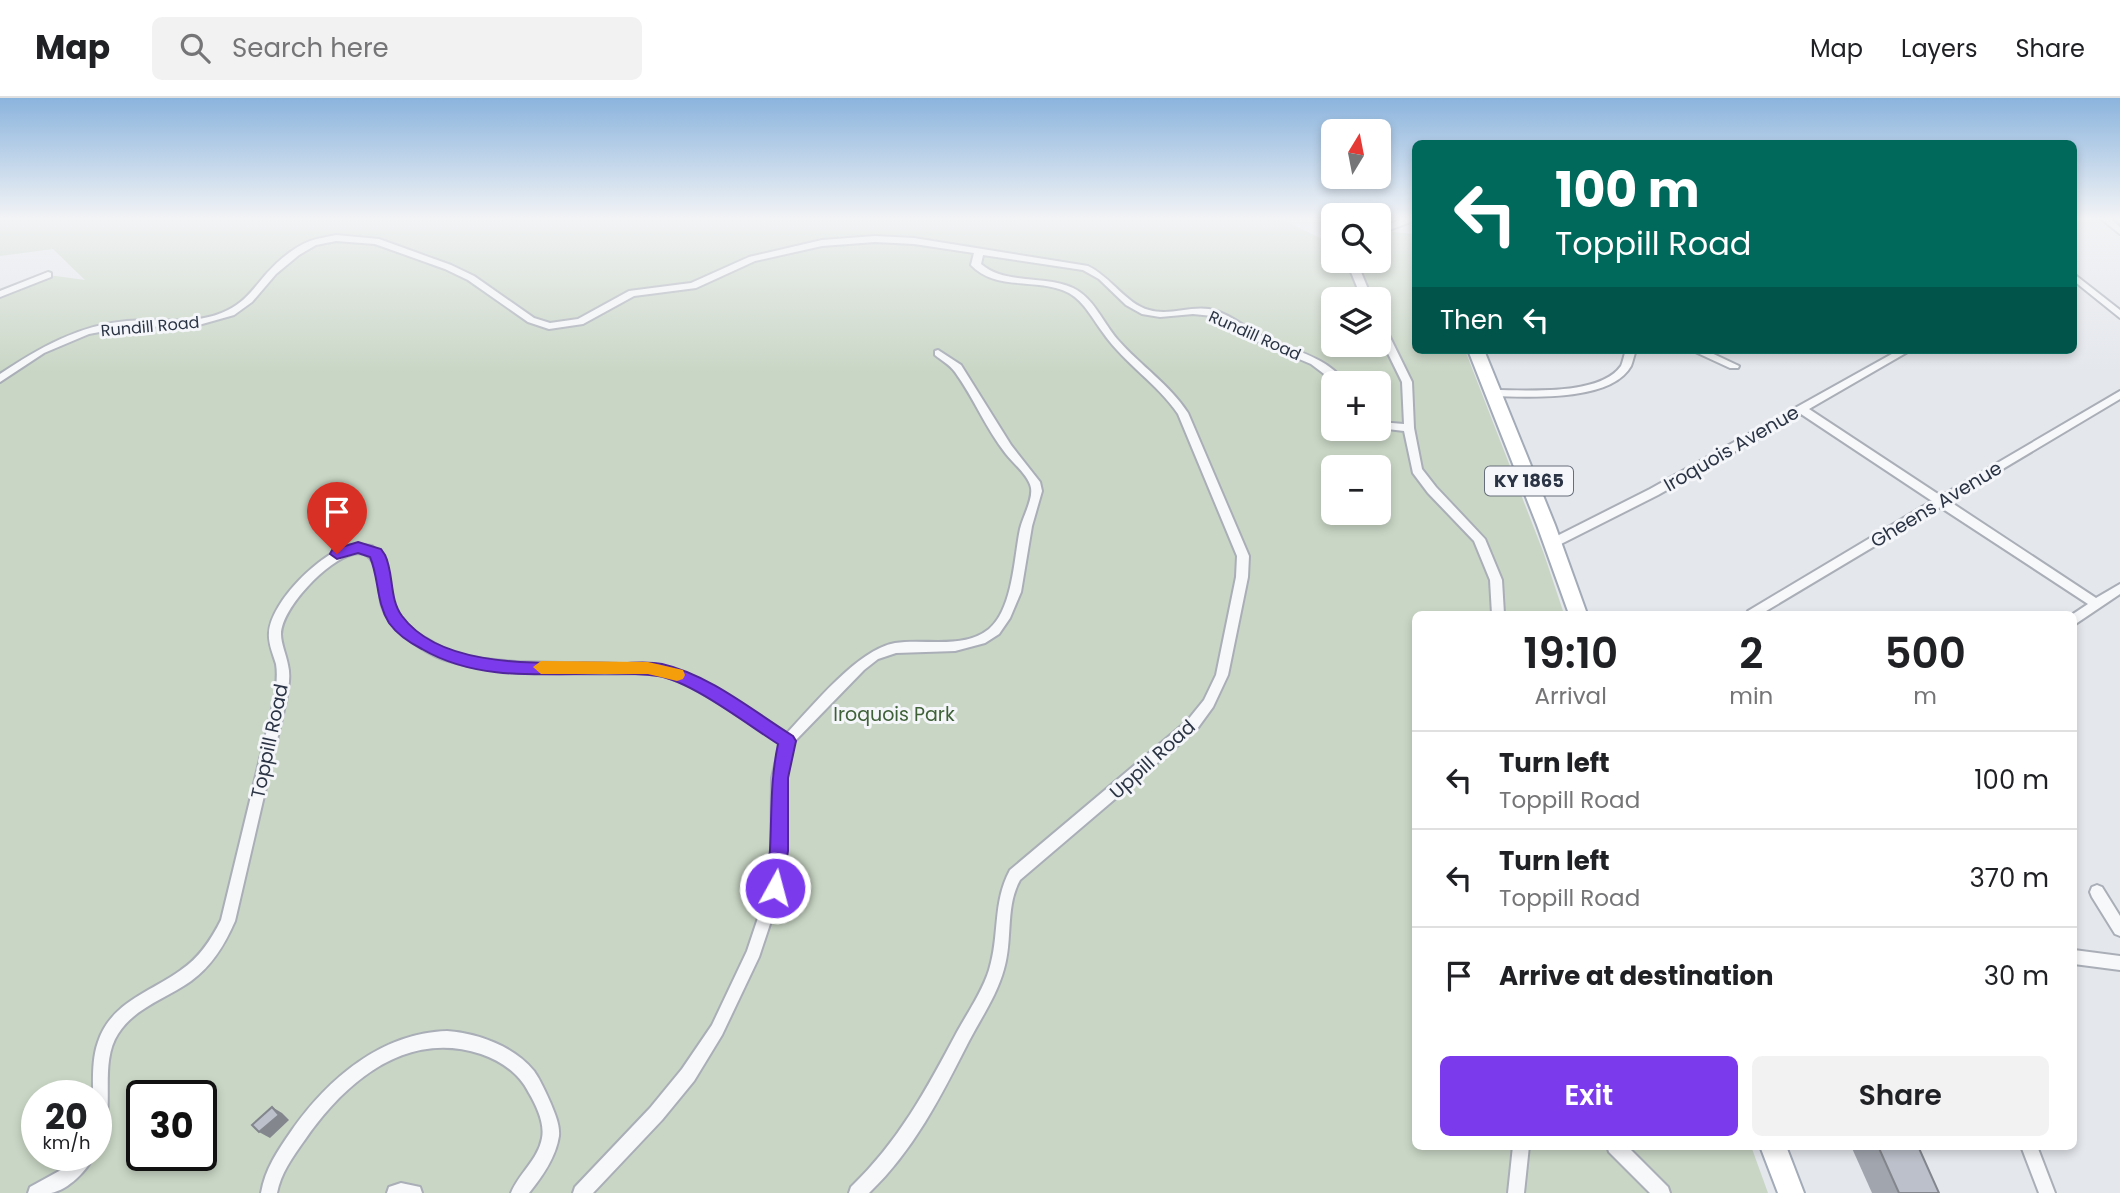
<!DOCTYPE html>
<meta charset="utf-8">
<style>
:root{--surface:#fff;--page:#f2f2f2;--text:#202124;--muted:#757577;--line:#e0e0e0;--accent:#7c3aed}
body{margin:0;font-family:Poppins,sans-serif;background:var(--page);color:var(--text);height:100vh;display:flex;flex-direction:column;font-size:26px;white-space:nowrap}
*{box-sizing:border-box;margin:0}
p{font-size:23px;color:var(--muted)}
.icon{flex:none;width:38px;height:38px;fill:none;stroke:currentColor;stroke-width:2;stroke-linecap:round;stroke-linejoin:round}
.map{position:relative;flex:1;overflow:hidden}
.sheet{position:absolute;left:1412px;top:513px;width:665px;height:539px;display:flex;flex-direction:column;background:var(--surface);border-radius:10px;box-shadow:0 4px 10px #0003}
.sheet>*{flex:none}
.guide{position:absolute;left:1412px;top:42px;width:665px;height:214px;border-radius:10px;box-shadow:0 4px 10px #0003;background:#00695c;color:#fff;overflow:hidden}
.needle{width:46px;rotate:10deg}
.tools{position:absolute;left:1321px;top:21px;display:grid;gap:14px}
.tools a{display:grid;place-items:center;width:70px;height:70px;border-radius:10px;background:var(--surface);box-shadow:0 4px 10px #0003;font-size:35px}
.speed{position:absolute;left:21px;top:982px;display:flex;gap:14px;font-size:35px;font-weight:700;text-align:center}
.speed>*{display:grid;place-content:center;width:91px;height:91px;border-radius:50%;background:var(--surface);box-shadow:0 4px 10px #0003;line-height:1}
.speed small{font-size:18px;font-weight:400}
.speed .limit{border:4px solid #111;border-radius:10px;background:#fff;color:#111}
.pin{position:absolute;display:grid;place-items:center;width:60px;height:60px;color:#fff;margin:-72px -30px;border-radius:50% 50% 50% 0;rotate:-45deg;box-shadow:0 0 7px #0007}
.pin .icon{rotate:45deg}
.me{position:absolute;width:77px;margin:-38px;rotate:7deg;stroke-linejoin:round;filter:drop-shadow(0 0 5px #0008)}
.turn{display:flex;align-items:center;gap:24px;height:147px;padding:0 28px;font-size:32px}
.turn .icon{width:91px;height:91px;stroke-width:2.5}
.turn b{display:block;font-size:49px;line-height:60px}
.then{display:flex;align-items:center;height:66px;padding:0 28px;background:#0003;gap:14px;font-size:26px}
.eta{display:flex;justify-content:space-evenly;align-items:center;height:119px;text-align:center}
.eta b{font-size:42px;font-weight:600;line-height:49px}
.cta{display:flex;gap:14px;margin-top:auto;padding:14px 28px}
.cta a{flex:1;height:80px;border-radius:10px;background:var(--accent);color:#fff;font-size:28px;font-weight:600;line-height:80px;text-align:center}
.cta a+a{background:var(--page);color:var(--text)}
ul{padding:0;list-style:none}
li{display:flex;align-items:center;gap:21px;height:98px;padding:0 28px;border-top:2px solid var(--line)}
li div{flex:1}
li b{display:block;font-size:26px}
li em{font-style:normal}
header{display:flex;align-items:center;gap:42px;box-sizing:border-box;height:98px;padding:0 35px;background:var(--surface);border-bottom:2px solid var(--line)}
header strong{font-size:33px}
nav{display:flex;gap:38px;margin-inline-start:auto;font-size:24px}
.search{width:490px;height:63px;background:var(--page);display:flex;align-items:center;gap:18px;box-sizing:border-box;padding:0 24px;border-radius:10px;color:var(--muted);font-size:26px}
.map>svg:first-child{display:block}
.green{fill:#c9d6c5;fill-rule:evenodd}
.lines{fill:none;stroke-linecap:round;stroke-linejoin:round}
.street-casing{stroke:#a9aeb7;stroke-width:4}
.primary-casing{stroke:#a3abb8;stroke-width:4}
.street{fill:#f7f8fa;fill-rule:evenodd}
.primary{fill:#fff;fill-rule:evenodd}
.wall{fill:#a1a5ae}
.shaded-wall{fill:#83868d}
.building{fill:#bbc0ca;stroke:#83868d;stroke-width:2}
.route{fill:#7c3aed;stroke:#51269a;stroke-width:2}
.slow{fill:#f59e0b}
.labels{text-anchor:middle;stroke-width:6;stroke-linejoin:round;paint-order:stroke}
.far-street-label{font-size:16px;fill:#2b3445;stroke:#f4f6f9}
.shield{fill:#f4f6f9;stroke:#676e7b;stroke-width:2}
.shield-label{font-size:18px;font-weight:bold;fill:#2b3445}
.street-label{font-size:19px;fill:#2b3445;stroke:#f4f6f9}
.park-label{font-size:19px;fill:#3f6138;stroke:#f4f6f9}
</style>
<header>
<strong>Map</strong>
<div class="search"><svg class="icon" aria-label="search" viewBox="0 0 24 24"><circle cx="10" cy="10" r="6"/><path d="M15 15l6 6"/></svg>Search here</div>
<nav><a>Map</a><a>Layers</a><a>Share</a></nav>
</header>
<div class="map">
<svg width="2120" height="1095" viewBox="0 0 2120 1095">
<rect width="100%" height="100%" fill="#e4e7ec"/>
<path class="green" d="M0,120h1271l20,6 42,20 1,17h45v-27l4,-3 33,3v116h49l79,204 20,60h-148v532h335l17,47h-1768v-899l48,-19 37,5 -32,-31 -53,7zM1334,201h45v46h-45zM1334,285h45v46h-45zM1334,369h45v46h-45zM37,998h59v59h-59zM142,998h59v59h-59z"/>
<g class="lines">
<defs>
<path id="street" d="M1404,120l12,2 -37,14v-6z
M2100,120h10l10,9v7z
M336,137l43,4 72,26 23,11 60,42 16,5 28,-4 51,-28 62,-8 58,-26 73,-17 53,-4 39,2 174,28c23,11 38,38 61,44 20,6 40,-4 60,-1 20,4 35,18 53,27 29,15 63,19 84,47h-10l-25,-19 -52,-22 -46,-26 -20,-2 -33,3 -18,-3 -16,-9 -27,-26 -16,-9 -100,-15 -2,9c24,21 64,11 92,24 21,10 30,35 45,52 23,26 51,44 70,73l61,143 -1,21 -20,98 -15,32 -16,22 -177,151c-15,27 -7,59 -16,89 -7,26 -23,49 -35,72 -28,55 -55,109 -100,152h-20l2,-6c48,-46 75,-97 106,-155 11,-20 25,-40 32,-62 11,-35 3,-66 21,-100l177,-149 17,-21 12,-25 20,-98 1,-21 -59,-142c-21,-31 -53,-50 -74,-80 -11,-14 -19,-32 -35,-41 -30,-16 -73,-1 -98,-28l3,-12 -60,-9 -39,-2 -53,4 -67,15 -59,27 -62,8 -51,28 -34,5 -21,-7 -60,-42 -23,-11 -70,-25 -39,-3 -20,4 -17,10 -23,19 -24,28 -18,13 -39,11 -69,1 -37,7 -45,19 -44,29v-8c39,-26 79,-49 127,-53 33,-3 71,5 101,-11 17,-8 27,-23 39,-37 11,-12 27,-26 43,-32 8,-3 18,-4 26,-6z
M1352,163h9v11l11,27h-10l-11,-27z
M48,174l3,1v4l-51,20v-6z
M2074,176l46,36v8l-46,-37z
M1379,224l5,3 28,57 2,46 8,41 14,18 49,52 17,41 2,34h-12l-2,-34 -16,-39 -46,-48 -15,-20 -9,-42 -25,-3v-6l25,2 -2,-42 -23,-47z
M938,252l23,15 50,80 29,37 2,9 -10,35 -11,66 -11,26 -11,16 -14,9 -30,8 -59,2 -18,6 -14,11 -71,73 -7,35 -1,88 -3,22 -23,69 -37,78 -28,46 -32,39 -69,73h-20l2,-6 75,-79 32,-39 30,-44 35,-74 21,-63 3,-22 1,-88 8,-35c-33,-20 -83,-59 -120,-68 -16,-3 -36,-1 -53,-1 -52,-1 -107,2 -158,-13 -17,-4 -46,-23 -57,-37 -4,-5 -8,-12 -10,-18 -5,-17 -1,-59 -29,-52 -25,6 -71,53 -72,80 0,10 5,20 7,31 3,12 0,24 -2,36l-51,220c-10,23 -23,45 -44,60 -24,17 -57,27 -73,53 -19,29 -3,73 -16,106l-6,2v-46h-3c0,-18 -1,-37 5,-54 13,-40 53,-50 83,-72 18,-12 30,-30 40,-50l53,-219c2,-12 4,-25 2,-37 -3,-10 -8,-21 -7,-31 2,-32 52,-80 81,-88 7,-1 15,0 22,1l13,13 9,47 7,13 17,15 32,18 24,6 42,4 144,3 39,14 87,55c27,-28 71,-84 109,-91 30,-5 68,7 94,-14 24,-20 25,-72 31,-100 3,-13 13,-29 11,-41 -2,-12 -18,-25 -25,-34 -20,-25 -32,-56 -51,-82 -5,-7 -14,-12 -20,-17v-4z
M1626,252h10c-2,5 -3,11 -5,16 -20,36 -102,31 -137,30l-5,-3 5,-3c33,0 106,6 127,-24 2,-4 3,-11 5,-16z
M1691,252h14l34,16 -1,2h-8z
M1899,252h12l-102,59 132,87 179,-105v8l-171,102 147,97 24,-14v10l-46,31 -1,-11 15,-10 -148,-97 -179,107h-15l2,-3 184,-110 -131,-87 -143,81 -101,51 -4,1 -6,-4 2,-3 101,-51z
M2097,787l5,2 18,29v20l-5,-2 -23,-37 -2,-5 2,-5z
M2074,852l46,6v14l-46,-6z
M447,933c30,2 67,15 87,40 7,10 12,22 17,33 4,10 9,21 8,32 -3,21 -17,41 -30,57h-18c8,-20 27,-33 31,-55 3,-15 -6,-33 -13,-45 -10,-20 -28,-32 -48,-39 -76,-25 -137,29 -177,87 -12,17 -23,32 -27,52h-16c4,-24 17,-43 31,-63 36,-51 89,-97 155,-99z
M1513,1048h16l-5,47h-16z
M1607,1048h20l41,41 2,6h-20l-41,-41z
M2021,1048h16l18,47h-16z
M75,1057h19c-6,15 -26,35 -43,38 -7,0 -16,0 -23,0l2,-6 31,-17z
M401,1085l19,4 2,6h-35l2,-6z"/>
<path id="primary" d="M1468,252h16l71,175 32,89h-18l-32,-89z
M1760,1048h26l18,47h-26z"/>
</defs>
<use href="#street" class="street-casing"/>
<use href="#primary" class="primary-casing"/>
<use href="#street" class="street"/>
<use href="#primary" class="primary"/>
</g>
<path class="wall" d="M1851,1048h67l21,47h-67z"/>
<path class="shaded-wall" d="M272,1009l10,6 7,7 -19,18 -11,-6z"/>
<path class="building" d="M272,1009l7,8 -20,17 -7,-7z
M1878,1048h40l21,47h-40z"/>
<linearGradient id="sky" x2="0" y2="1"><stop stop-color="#8bb4dd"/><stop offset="0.44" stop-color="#f3f4f6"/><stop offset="1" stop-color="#f3f4f6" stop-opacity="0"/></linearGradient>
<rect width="2120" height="274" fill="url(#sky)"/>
<path class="route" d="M358,444l23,7 4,6c9,18 4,44 17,61 43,58 154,45 218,47 13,0 29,-2 42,1 48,11 91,47 131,72l3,5 -8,37v73l-7,43 -6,2 -7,-2c-6,-13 1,-30 2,-44 2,-39 0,-67 8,-106 -30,-19 -87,-63 -120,-68 -79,-10 -164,15 -236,-27 -12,-6 -25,-15 -33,-26 -13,-21 -10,-45 -19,-66l-12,-4 -21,6 -7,-5 2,-4z"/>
<path class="slow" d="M541,563l107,1 35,8 2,5 -2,4 -6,2 -29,-7h-107l-8,-7z"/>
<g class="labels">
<g class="far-street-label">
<text transform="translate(150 228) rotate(-5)" y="6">Rundill Road</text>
<text transform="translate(1255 237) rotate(24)" y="6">Rundill Road</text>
</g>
<rect class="shield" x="1485" y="368.5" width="88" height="29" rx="5"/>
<g class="shield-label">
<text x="1529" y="389">KY 1865</text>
</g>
<g class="street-label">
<text transform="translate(1731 350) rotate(-30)" y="7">Iroquois Avenue</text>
<text transform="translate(1936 406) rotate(-31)" y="7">Gheens Avenue</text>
<text transform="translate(269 643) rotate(-78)" y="7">Toppill Road</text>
<text transform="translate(1152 661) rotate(-42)" y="7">Uppill Road</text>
</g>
<g class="park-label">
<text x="894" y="623">Iroquois Park</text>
</g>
</g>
</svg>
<div class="tools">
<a><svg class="needle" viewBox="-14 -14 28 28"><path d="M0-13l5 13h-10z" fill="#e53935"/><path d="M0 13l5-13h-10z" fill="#757577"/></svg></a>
<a><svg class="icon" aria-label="search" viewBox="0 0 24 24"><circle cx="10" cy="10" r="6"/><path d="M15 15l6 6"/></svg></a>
<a><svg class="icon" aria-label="layers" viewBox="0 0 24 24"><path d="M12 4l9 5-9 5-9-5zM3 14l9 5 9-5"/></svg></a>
<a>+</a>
<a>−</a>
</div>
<div class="speed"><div>20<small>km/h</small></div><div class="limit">30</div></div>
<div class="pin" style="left:337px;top:456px;background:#d93025"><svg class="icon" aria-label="arrive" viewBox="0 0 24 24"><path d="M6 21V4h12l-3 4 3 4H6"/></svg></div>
<svg class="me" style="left:775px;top:790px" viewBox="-20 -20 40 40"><circle r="17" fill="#7c3aed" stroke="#fff" stroke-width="3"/><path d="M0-11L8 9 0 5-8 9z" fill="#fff"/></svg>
<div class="guide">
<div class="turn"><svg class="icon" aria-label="left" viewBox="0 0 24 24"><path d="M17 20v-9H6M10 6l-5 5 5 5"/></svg><div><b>100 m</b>Toppill Road</div></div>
<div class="then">Then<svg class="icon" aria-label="left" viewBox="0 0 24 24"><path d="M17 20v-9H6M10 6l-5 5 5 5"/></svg></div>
</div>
<section class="sheet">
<div class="eta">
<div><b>19:10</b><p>Arrival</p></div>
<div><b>2</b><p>min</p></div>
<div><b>500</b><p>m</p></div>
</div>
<ul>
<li><svg class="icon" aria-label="left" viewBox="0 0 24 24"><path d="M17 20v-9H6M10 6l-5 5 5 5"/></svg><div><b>Turn left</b><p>Toppill Road</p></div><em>100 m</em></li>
<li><svg class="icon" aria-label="left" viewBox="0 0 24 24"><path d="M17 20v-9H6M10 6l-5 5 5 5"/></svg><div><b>Turn left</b><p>Toppill Road</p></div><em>370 m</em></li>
<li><svg class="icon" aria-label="arrive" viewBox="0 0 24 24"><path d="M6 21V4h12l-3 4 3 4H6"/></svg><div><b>Arrive at destination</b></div><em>30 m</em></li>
</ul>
<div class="cta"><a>Exit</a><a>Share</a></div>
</section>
</div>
